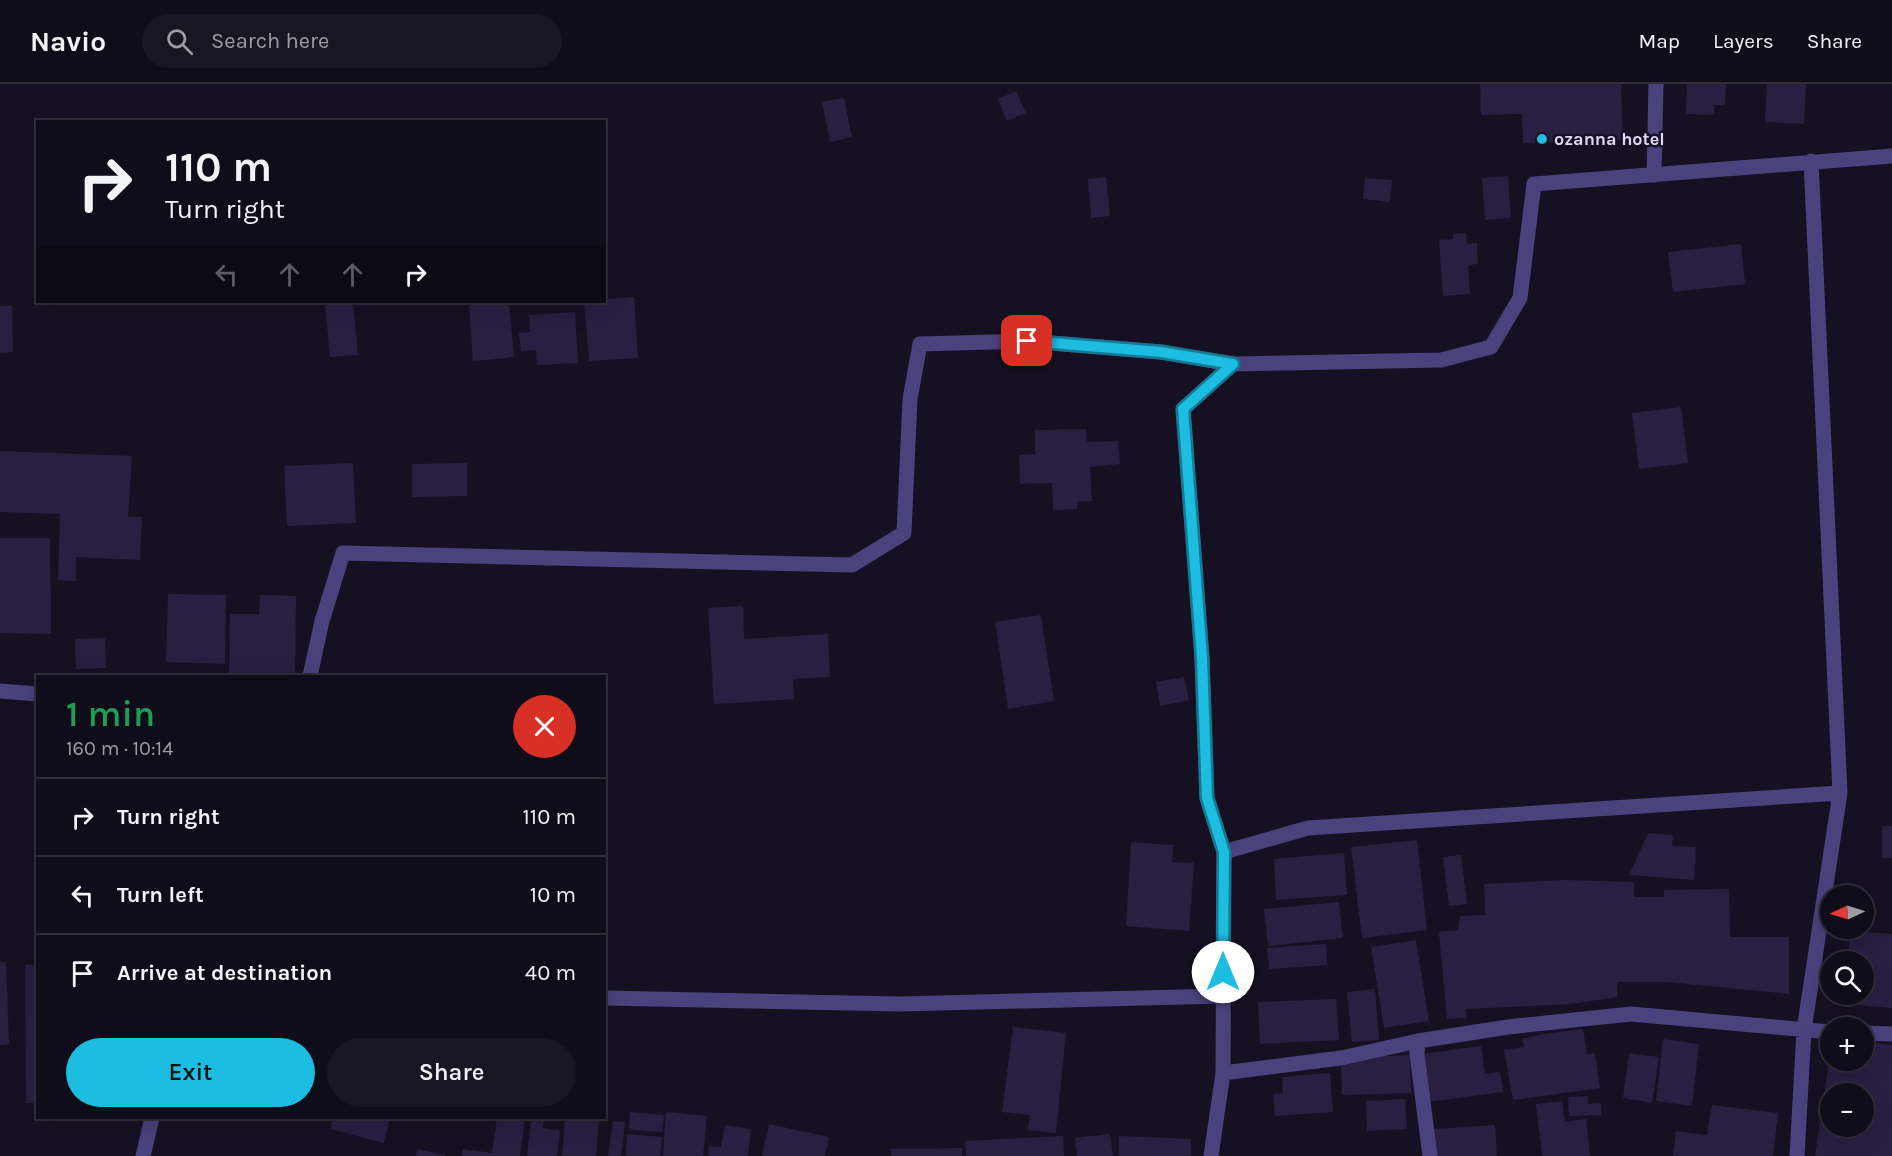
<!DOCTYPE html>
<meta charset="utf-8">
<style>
:root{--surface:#100d1a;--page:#191623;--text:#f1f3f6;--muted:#9c9ca2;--line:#302d39;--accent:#1dbce1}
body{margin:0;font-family:Karla,sans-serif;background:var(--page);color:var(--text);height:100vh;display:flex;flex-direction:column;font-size:22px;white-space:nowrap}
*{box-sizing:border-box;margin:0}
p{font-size:20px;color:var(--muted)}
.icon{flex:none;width:33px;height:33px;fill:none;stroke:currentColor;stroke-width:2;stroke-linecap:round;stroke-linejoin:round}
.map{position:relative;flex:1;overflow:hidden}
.drawer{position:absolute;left:36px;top:591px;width:570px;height:444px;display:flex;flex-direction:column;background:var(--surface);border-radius:0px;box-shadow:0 6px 24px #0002,0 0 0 2px var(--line)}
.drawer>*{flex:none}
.guide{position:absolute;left:36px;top:36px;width:570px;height:183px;border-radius:0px;box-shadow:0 6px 24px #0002,0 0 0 2px var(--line);background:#100d1a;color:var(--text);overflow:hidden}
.needle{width:39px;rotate:266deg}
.fabs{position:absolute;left:1820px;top:801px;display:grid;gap:12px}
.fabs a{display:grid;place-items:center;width:54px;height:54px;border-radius:50%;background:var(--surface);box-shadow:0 6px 24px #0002,0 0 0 2px var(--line);font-size:30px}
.pin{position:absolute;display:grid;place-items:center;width:51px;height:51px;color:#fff;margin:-26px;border-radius:12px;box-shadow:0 3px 9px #0006}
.me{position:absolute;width:66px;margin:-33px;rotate:0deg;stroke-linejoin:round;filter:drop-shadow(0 0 4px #0008)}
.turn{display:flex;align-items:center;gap:21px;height:126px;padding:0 30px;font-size:27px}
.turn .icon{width:78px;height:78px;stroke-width:2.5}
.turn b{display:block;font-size:42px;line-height:51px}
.lanes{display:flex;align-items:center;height:57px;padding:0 30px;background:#0003;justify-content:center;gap:30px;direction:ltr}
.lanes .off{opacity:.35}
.round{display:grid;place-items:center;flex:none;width:63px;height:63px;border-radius:32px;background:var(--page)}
.summary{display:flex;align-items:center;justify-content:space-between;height:102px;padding:0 30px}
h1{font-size:36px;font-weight:600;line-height:45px;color:#1e9e55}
.action{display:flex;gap:12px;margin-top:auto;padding:12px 30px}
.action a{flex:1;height:69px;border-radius:36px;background:var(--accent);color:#111;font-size:24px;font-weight:600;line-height:69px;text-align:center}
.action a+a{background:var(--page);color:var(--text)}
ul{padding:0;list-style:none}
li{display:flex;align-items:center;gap:18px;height:78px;padding:0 30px;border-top:2px solid var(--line)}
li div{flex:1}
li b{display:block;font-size:22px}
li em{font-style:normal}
header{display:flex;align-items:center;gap:36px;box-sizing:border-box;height:84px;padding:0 30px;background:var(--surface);border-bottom:2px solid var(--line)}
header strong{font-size:28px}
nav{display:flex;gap:33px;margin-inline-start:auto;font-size:21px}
.search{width:420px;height:54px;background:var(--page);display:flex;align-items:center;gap:15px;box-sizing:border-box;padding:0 21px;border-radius:33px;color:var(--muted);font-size:22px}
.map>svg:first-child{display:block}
.building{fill:#291f41;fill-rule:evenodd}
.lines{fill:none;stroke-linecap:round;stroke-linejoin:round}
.minor{stroke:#49427c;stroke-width:15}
.route-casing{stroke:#137a92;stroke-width:15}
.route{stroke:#1dbce1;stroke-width:10}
.poi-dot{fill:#1dbce1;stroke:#161122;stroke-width:2}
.labels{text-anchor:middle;stroke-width:5;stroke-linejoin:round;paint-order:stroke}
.poi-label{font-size:18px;font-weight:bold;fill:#ded7fa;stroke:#161122;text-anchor:start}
</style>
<header>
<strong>Navio</strong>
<div class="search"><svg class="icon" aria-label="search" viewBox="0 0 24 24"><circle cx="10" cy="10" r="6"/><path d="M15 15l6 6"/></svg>Search here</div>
<nav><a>Map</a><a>Layers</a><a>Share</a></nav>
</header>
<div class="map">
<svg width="1892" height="1072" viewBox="0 0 1892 1072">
<rect width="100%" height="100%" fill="#161122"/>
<path class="building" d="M1480,0h141l2,56 -100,3 -1,-29 -41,1z
M1687,0h39l-1,21h-11v10l-28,-1z
M1767,0h39l-2,40 -39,-2z
M1016,7l10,22 -19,8 -9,-22z
M844,14l8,39 -22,5 -8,-40z
M1508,92l3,42 -26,2 -3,-42z
M1106,93l4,39 -19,2 -3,-39z
M1365,94l27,2 -2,22 -27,-3z
M1466,149l1,11 10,-1 1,21 -10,1 2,29 -27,2 -4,-56 14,-1v-5z
M1741,160l4,40 -72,8 -5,-40z
M634,213l4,61 -49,3 -5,-59h20v-3z
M325,218h28l5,53 -28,2z
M498,218h11l5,55 -41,4 -4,-57z
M0,222h12l1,46 -13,1z
M575,228l3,51 -41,2 -1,-15 -15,1 -2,-18 11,-1 -1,-17z
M1681,323l7,56 -49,6 -7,-56z
M1086,345l1,13 31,-1 2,23 -30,3 2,34 -15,1v7l-24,1 -1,-27 -32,1 -1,-29 16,-1v-24z
M0,367l132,5 -4,61h14l-2,43 -64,-3v24l-18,-1 2,-66 -60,-2z
M353,379l3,60 -69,3 -3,-60z
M467,379v33l-55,1v-33z
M0,454h50l1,96 -51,-1z
M168,510l58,1 -1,69 -59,-2z
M260,511l36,1 -1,79 -66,-1 1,-60h29z
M743,522l1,33 84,-5 2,43 -37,2 1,20 -80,5 -6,-96z
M1041,531l13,86 -46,8 -13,-87z
M105,554l1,30 -30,1 -1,-30z
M1184,593l5,23 -29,6 -4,-24z
M1882,742h10v32h-10z
M1648,749l25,2 -1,11 24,1 -2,33 -65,-5z
M1417,756l10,90 -65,8 -11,-91z
M1131,758l42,3 -1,17 22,1 -5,68 -63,-5z
M1344,769l3,42 -71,5 -2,-41z
M1461,771l6,49 -18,2 -6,-49z
M1565,796l69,2v15h30v-7l65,-1 1,48h59v57l-122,-12h-50v15l-46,7 -105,5 1,9 -20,1 -8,-87 19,-2 2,-14 25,-1 -1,-31z
M1339,818l4,36 -75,8 -4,-37z
M1850,847l42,3v74l-47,-4 1,-10h17v-32h-15z
M1416,856l13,81 -45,7 -13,-81z
M1326,860l1,21 -58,4 -2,-21z
M0,878h6l3,82 -9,1z
M25,881h13v138h-12z
M1375,905l4,51 -27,2 -5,-50z
M1336,915l3,41 -79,4 -2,-42z
M1013,943l53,6 -10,100 -28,-3 2,-15 -28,-3z
M1583,945l4,25 8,-1 5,35 -87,12 -9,-50 20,-3 -2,-8 21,-5z
M1663,955l36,5 -7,62 -36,-5z
M1863,958l29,3v111h-77l14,-96h34zM1830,1010h33v32h-33z
M1481,962l4,28 15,-2 3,20 -75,10 -6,-48z
M1629,969l30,4 -7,46 -29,-5z
M1410,971l1,38 -69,2 -1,-37z
M1330,989l3,39 -58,4 -2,-22 10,-1 -1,-16z
M1588,1012v8l13,-1v12l-32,1 -1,-19z
M1405,1015l2,30 -40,2 -1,-30z
M1562,1017l3,21 21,-3 4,37h-48l-6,-52z
M1712,1021l66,8 -5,43h-100l3,-25 31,4z
M630,1028l34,3 -2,17 -33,-2z
M666,1028l41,4 -4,40h-40z
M333,1034h57l-6,25 -54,-14z
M497,1034h28l-5,38h-58l1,-7 29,4z
M531,1034h13l-1,10 17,2 -3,26h-30z
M565,1034l34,1 -3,37h-34z
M613,1037l12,1 -4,34h-13z
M769,1040l60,13 -4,19h-63z
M725,1041l26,4 -3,27h-40l1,-10 12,1z
M1495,1041l2,31h-61l-2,-27z
M627,1050l35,3 -2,19h-34z
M1110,1050l3,22h-36l-2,-18z
M1063,1052l1,20h-98l-1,-15z
M1119,1052l72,3v17h-72z
M962,1064v8h-71v-7z
M417,1065l28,6v1h-29z"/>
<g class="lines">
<path class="minor" d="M1654,91l2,-91
M310,592l12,-55 21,-68 509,12 52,-32 6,-134 10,-55 107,-3 134,11 72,12
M0,607l38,3
M1224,768l-17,-54 -5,-140 -19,-249 50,-45 208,-4 50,-13 29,-49 14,-114 358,-28
M604,914l296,6 323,-8
M1863,949l29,1
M1418,957l-1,13 13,102
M1223,989l118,-15 77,-17 90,-14 123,-13 199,18
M143,1072l9,-38
M1211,1072l12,-83 1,-221 84,-24 532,-35
M1797,1072l7,-126 36,-237 -29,-632"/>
</g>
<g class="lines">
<defs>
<path id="route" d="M1027,257l134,11 72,12 -50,45 19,249 5,140 17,54 -1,120"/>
</defs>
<use href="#route" class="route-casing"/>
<use href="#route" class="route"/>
</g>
<circle class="poi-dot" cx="1542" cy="55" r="6"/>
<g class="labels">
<g class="poi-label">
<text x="1554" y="61">ozanna hotel</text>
</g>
</g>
</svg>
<div class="fabs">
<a><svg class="needle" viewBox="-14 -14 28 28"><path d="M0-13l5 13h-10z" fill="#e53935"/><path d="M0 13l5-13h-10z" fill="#9c9ca2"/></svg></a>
<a><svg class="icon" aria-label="search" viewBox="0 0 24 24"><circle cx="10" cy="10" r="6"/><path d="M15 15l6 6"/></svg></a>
<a>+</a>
<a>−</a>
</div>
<div class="pin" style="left:1027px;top:257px;background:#d93025"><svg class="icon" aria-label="arrive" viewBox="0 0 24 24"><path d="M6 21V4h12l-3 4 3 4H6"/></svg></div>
<svg class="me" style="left:1223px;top:888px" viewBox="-20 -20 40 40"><circle r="19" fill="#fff"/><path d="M0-13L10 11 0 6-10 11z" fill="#1dbce1"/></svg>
<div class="guide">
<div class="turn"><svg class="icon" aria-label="right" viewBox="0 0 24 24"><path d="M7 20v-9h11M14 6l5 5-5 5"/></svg><div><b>110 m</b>Turn right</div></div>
<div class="lanes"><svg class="icon off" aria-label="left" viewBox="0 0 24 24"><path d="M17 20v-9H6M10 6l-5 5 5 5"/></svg><svg class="icon off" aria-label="ahead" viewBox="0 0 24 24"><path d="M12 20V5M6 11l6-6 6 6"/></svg><svg class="icon off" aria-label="ahead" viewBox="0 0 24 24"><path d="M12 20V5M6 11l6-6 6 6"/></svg><svg class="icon" aria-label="right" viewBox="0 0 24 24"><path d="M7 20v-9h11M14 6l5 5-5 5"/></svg></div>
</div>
<section class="drawer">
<div class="summary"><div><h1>1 min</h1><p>160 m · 10:14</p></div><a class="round" style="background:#d93025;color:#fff"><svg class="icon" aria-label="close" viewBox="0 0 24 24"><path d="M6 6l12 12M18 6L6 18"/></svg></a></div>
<ul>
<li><svg class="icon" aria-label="right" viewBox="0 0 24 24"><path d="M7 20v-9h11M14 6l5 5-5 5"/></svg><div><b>Turn right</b></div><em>110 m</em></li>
<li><svg class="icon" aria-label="left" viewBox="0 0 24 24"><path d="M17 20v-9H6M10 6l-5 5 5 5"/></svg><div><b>Turn left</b></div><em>10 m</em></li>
<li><svg class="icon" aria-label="arrive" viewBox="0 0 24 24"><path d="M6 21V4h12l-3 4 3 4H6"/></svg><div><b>Arrive at destination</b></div><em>40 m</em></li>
</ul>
<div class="action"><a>Exit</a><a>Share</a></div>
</section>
</div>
